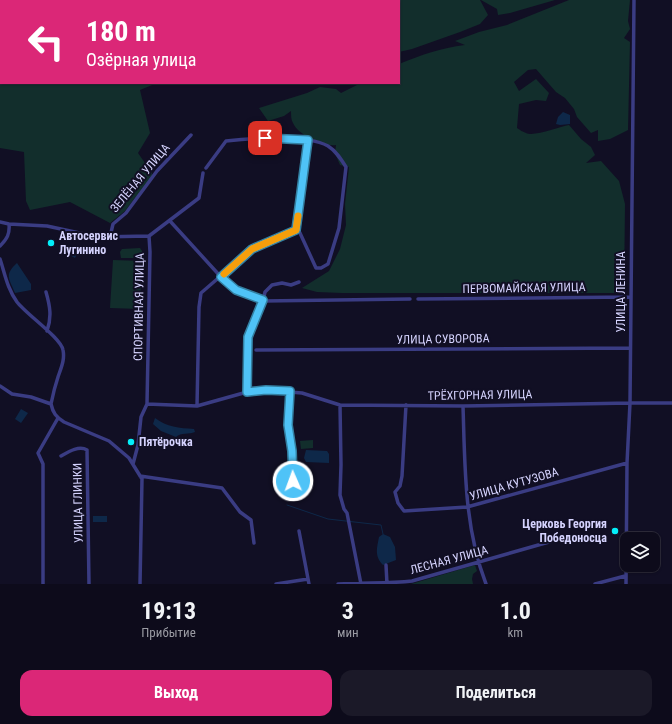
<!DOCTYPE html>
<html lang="ru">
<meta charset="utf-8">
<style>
:root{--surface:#0d0b1b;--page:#1b1928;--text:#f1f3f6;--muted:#9a9ba3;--line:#2d2b3a;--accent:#db2777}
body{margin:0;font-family:"Roboto Condensed",sans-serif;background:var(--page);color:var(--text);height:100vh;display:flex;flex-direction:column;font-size:15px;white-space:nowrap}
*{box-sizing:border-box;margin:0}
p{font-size:13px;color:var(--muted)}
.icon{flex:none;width:22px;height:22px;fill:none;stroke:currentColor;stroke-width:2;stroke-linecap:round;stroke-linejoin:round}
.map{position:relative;height:584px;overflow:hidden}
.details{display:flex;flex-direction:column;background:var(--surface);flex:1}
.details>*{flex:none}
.banner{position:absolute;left:0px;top:0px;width:400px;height:84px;box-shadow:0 1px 3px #0004,0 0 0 1px var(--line);background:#db2777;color:#fff;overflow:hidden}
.fabs{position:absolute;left:620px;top:532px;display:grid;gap:8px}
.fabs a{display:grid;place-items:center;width:40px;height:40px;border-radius:8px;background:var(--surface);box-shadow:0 1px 3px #0004,0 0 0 1px var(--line);font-size:20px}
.pin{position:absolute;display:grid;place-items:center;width:34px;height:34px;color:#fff;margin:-17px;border-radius:8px;box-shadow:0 2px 6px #0006}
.me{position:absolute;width:44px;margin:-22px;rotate:358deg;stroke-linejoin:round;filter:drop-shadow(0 0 3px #0008)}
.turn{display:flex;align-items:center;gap:14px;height:84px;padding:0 20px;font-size:18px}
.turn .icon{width:52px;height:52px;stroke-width:2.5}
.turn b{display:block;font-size:28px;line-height:34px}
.eta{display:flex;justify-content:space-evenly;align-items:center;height:68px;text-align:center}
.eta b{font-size:24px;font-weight:700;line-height:28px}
.action{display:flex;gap:8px;margin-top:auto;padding:8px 20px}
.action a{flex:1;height:46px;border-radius:12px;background:var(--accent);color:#fff;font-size:16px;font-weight:700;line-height:46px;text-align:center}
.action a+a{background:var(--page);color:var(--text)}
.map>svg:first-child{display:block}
.green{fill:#122e2c}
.water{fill:#0e2849}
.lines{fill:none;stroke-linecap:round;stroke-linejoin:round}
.stream{stroke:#0e2849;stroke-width:1}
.street{stroke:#3a3c83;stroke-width:3.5}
.route-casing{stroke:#337fa1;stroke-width:10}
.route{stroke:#4fc3f7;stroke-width:7}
.slow{stroke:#f59e0b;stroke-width:7}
.poi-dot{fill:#03effa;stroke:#110f24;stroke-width:1.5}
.labels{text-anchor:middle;stroke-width:4;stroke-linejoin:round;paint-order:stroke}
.street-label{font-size:12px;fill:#d5d3fe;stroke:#110f24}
.poi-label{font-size:12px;font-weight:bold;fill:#d5d3fe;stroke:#110f24;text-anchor:start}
</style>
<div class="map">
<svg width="672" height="584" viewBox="0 0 672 584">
<rect width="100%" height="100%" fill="#110f24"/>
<path class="green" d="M0,0h251l-250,1v82h156l-17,7 10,43 -12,20 14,20v7l-18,19 -9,12 -15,12 -40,-21 -40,8 -4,-9 -2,-49 -24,-4z
M306,0h174l8,15 -8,9 -20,8 -48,17 -13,3v-51z
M481,0h74l-45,13 -12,2 -1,-6z
M569,0h61l-2,21 2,8 -6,9 6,4 -2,88 -18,9 -12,2v-11l-7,3 -14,-16 -3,-8 -9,-11 -9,-6 -20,-23 -8,1 -14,12 5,9 17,-12 13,14 -3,8 -10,-1 -17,4 -2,24c3,2 6,4 9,5 8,4 33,-6 43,-8l12,14 10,8 4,8 -9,8 15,-2 18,20 6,23 -1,89h-282l-25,-1 -15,-4 27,-17 11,-22 6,-24 -1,-21 4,-37 -9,-2 -5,-12 1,-8c-12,2 -38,-10 -43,-22 -2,-3 -2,-8 -2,-12l-7,5 -16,5 -9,-13 48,-15 13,-6 16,2 5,4 20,-10h38v-19c22,-9 42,-16 66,-19l-10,-4 24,-9 28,-7z
M140,248l2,3v5l-2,2h-19l-1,-6 2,-3z
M113,260l29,1 -2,48 -30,-1z
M313,440v8l-12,1 -1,-8z
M475,565l2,6 -4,3 -1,5 1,5h-62z"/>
<path class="water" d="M563,112l7,3v9l-10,1 -4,-1 2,-7z
M76,247l1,7 -2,4 -11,-6 5,-3z
M17,263l14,21v6l-16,3c-6,-15 -11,-18 2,-30z
M21,409l7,4 -7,10 -6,-4z
M155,418c12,9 24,10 39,11l1,3c-6,3 -14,0 -19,5l-15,-6 -8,-7z
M306,450l21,1 2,3v9l-23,-1 -2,-4z
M93,516h14v6h-14z
M383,534l7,3 5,10 1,13 -13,5c-9,-9 -6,-17 -4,-28z"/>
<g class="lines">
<path class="stream" d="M287,505l41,14 53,6 2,9"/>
<path class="street" d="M206,168l20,-27c26,-3 80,-7 102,5 8,5 13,13 18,21l-7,61 -11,36 -7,4h-5l-16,-35 -4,-3
M170,221l51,56 15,13 27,11 147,-2
M0,222l9,2 38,2 51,11 51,-1
M110,237l3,-13 13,-11 31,-42 34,-36
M0,246c7,-7 10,-12 9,-22
M0,259c5,15 7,29 17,43 9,12 44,36 46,48 2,10 -2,18 -5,27 -3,9 -5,17 -7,27
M46,292c4,14 6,25 1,39
M418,299l212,-2
M256,350c125,0 250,-2 374,-2
M0,386l12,8 19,3 20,7c2,9 5,13 13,18l45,19 20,17 13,21 -2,105
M290,391l-2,34 3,26 2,30
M247,392l1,-55 15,-36 2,-9 7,-7 10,-2 9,2 8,-3
M147,404l50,2 50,-14 18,-2 37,3 38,12 123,1 167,-3h42
M340,405l1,60 -1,30 4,14 3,4 14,71
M406,405l-4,71 -2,10 -5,6 3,11 6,8 63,-4 160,-44
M197,406l2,-99 2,-14 51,-44 44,-19 12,-90
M463,406c2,60 1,121 23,178
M61,456c7,-4 18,-11 26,-6l2,134
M133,464l5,-19 3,-28 6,-13 3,-152 -1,-16 50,-38 4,-25
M140,476l82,12 18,24 11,8 3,23
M299,531l10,53
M386,565l1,19
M43,584v-120l-5,-11 20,-35
M276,584l32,-5
M338,584c25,-2 49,0 74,-3l151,-43
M595,584l30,-8
M626,584l1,-121 3,-60 4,-403"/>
</g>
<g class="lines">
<defs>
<path id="route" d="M265,138l43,2 -12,90 -44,19 -31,28 15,13 27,10 -15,37 -1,55 19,-2 24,1 -2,34 4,26 1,30"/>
</defs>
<use href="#route" class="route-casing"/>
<use href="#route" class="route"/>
<path class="slow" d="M224,274l28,-25 44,-19 2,-14"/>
</g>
<g class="poi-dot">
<circle cx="51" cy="243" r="4"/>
<circle cx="131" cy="442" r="4"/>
<circle cx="615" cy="531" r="4"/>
</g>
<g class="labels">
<g class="street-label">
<text transform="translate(140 178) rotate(-50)" y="4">ЗЕЛЁНАЯ УЛИЦА</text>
<text transform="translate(524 288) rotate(-1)" y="4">ПЕРВОМАЙСКАЯ УЛИЦА</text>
<text transform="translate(621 292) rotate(-90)" y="4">УЛИЦА ЛЕНИНА</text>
<text transform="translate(139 307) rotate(-89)" y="4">СПОРТИВНАЯ УЛИЦА</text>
<text transform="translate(443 339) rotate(-1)" y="4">УЛИЦА СУВОРОВА</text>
<text transform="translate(480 395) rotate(-1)" y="4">ТРЁХГОРНАЯ УЛИЦА</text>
<text transform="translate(514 484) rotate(-16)" y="4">УЛИЦА КУТУЗОВА</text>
<text transform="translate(78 503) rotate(-91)" y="4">УЛИЦА ГЛИНКИ</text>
<text transform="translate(449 560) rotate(-15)" y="4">ЛЕСНАЯ УЛИЦА</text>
</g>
<g class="poi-label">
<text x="59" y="240">Автосервис<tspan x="59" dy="14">Лугинино</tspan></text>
<text x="139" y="446">Пятёрочка</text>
<text x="607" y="528" text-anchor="end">Церковь Георгия<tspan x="607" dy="14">Победоносца</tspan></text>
</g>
</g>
</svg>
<div class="fabs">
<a><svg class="icon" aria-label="layers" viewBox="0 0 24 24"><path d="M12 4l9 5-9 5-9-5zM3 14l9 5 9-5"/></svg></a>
</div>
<div class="pin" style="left:265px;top:138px;background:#d93025"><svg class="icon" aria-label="arrive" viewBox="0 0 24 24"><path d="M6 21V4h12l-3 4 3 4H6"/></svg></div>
<svg class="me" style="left:293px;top:481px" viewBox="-20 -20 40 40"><circle r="17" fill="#4fc3f7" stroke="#fff" stroke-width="3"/><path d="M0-11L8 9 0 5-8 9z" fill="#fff"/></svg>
<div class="banner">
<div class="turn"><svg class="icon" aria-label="left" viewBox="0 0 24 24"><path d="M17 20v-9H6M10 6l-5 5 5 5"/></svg><div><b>180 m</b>Озёрная улица</div></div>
</div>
</div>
<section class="details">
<div class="eta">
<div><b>19:13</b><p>Прибытие</p></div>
<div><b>3</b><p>мин</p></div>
<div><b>1.0</b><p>km</p></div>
</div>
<div class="action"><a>Выход</a><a>Поделиться</a></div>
</section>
